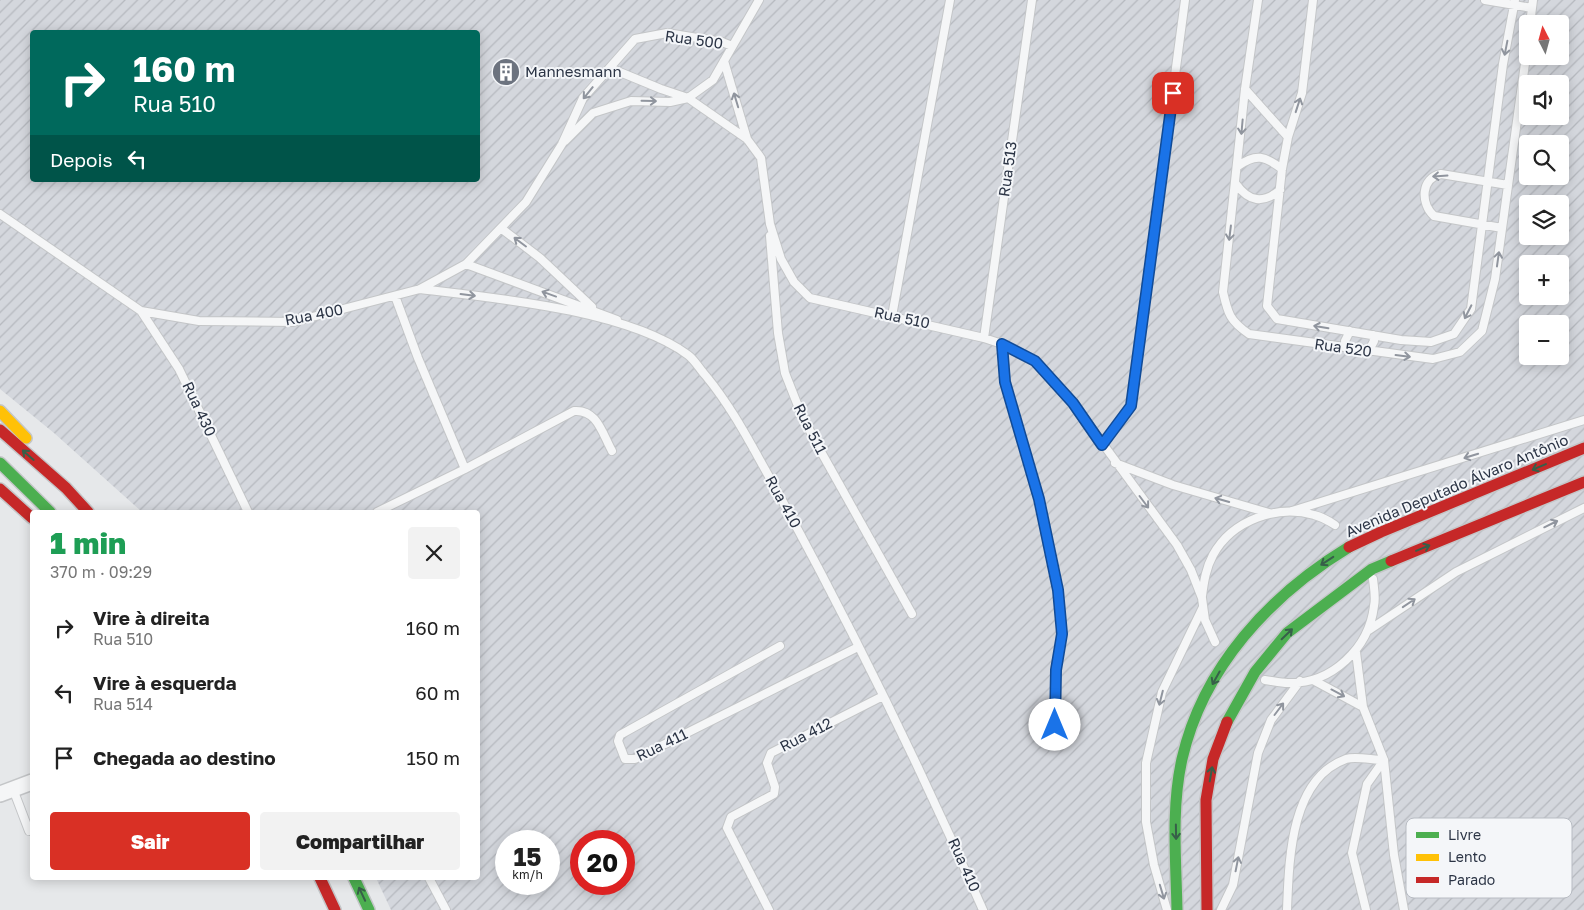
<!DOCTYPE html>
<html lang="pt">
<meta charset="utf-8">
<style>
:root{--surface:#fff;--page:#f2f2f2;--text:#222;--muted:#767676;--accent:#d93025}
body{margin:0;font-family:"Golos Text",sans-serif;background:var(--page);color:var(--text);height:100vh;display:flex;flex-direction:column;font-size:19px;white-space:nowrap}
*{box-sizing:border-box;margin:0}
p{font-size:16px;color:var(--muted)}
.icon{flex:none;width:28px;height:28px;fill:none;stroke:currentColor;stroke-width:2;stroke-linecap:round;stroke-linejoin:round}
.map{position:relative;flex:1;overflow:hidden}
.sheet{position:absolute;left:30px;top:510px;width:450px;height:370px;display:flex;flex-direction:column;background:var(--surface);border-radius:5px;box-shadow:0 2px 12px #0003}
.sheet>*{flex:none}
.guide{position:absolute;left:30px;top:30px;width:450px;height:152px;border-radius:5px;box-shadow:0 2px 12px #0003;background:#00695c;color:#fff;overflow:hidden}
.needle{width:32px;rotate:354deg}
.fabs{position:absolute;left:1519px;top:15px;display:grid;gap:10px}
.fabs a{display:grid;place-items:center;width:50px;height:50px;border-radius:5px;background:var(--surface);box-shadow:0 2px 12px #0003;font-size:25px}
.speed{position:absolute;left:495px;top:830px;display:flex;gap:10px;font-size:25px;font-weight:700;text-align:center}
.speed>*{display:grid;place-content:center;width:65px;height:65px;border-radius:50%;background:var(--surface);box-shadow:0 2px 12px #0003;line-height:1}
.speed small{font-size:12px;font-weight:400}
.speed .limit{border:8px solid #d22;background:#fff;color:#111}
.pin{position:absolute;display:grid;place-items:center;width:42px;height:42px;color:#fff;margin:-21px;border-radius:10px;box-shadow:0 2px 8px #0006}
.me{position:absolute;width:55px;margin:-28px;rotate:0deg;stroke-linejoin:round;filter:drop-shadow(0 0 4px #0008)}
.turn{display:flex;align-items:center;gap:18px;height:105px;padding:0 20px;font-size:22px}
.turn .icon{width:65px;height:65px;stroke-width:2.5}
.turn b{display:block;font-size:35px;line-height:42px}
.then{display:flex;align-items:center;height:48px;padding:0 20px;background:#0003;gap:10px;font-size:19px}
.round{display:grid;place-items:center;flex:none;width:52px;height:52px;border-radius:5px;background:var(--page)}
.head{display:flex;align-items:center;justify-content:space-between;height:85px;padding:0 20px}
h1{font-size:30px;font-weight:800;line-height:38px;color:#1e9e55}
.primary-button{display:flex;gap:10px;margin-top:auto;padding:10px 20px}
.primary-button a{flex:1;height:58px;border-radius:5px;background:var(--accent);color:#fff;font-size:20px;font-weight:800;line-height:58px;text-align:center}
.primary-button a+a{background:var(--page);color:var(--text)}
ul{padding:0;list-style:none}
li{display:flex;align-items:center;gap:15px;height:65px;padding:0 20px}
li div{flex:1}
li b{display:block;font-size:19px}
li em{font-style:normal}
.map>svg:first-child{display:block}
.industrial{fill:url(#industrial-furrows);fill-rule:evenodd}
.lines{fill:none;stroke-linecap:round;stroke-linejoin:round}
.lane-casing{stroke:#c4c6c8;stroke-width:10}
.street-casing{stroke:#c4c6c8;stroke-width:18}
.fast-casing{stroke:#c4c6c8;stroke-width:14}
.slow-casing{stroke:#c4c6c8;stroke-width:14}
.jam-casing{stroke:#c4c6c8;stroke-width:14}
.lane{stroke:#f5f6f7;stroke-width:8}
.street{stroke:#f5f6f7;stroke-width:15}
.fast{stroke:#4caf50;stroke-width:11}
.slow{stroke:#ffc107;stroke-width:11}
.jam{stroke:#c62828;stroke-width:11}
.oneway{stroke:#90959e}
.oneway2{stroke:#375f49}
.route-casing{stroke:#114b97;stroke-width:12}
.route{stroke:#1a73e8;stroke-width:9}
.labels{text-anchor:middle;stroke-width:4;stroke-linejoin:round;paint-order:stroke}
.street-label{font-size:15px;fill:#2b3445;stroke:#f4f6f9}
.poi-label{font-size:15px;fill:#2b3445;stroke:#f4f6f9;text-anchor:start}
.key{fill:#f4f6f9;stroke:#b8bcc3;stroke-width:1}
.key-label{font-size:14px;fill:#2b3445}
</style>
<div class="map">
<svg width="1584" height="910" viewBox="0 0 1584 910">
<defs>
<pattern id="industrial-furrows" width="10" height="10" patternUnits="userSpaceOnUse" patternTransform="scale(1.25)"><rect width="10" height="10" fill="#d4d7dd"/><path d="M-1 1l2-2M0 10L10 0M9 11l2-2" fill="none" stroke="#b6b9bf"/></pattern>
</defs>
<rect width="100%" height="100%" fill="#e6e8ea"/>
<path class="industrial" d="M0,0h1584v910h-1193l-15,-32h102v-366h-336l-88,-79 -54,-44zM1528,24h32v32h-32zM32,32h446v148h-446zM1528,84h32v32h-32zM1528,144h32v32h-32zM1528,204h32v32h-32zM1528,264h32v32h-32zM1528,324h32v32h-32zM506,841h43v43h-43zM581,841h43v43h-43z"/>
<g class="lines">
<defs>
<path id="lane" d="M1258,0l-13,89 -22,203c5,22 7,29 26,42l184,25 27,-7 22,-21 13,-52 33,-237
M1313,0l-11,93 -14,44 -6,32 -15,137 10,13 124,21 30,2 23,-8 17,-25 32,-245 12,-64
M1485,0l47,8
M1530,24l3,-24
M724,61l23,78
M610,68l51,21 27,9 59,41 14,19 9,66 11,35 13,23 16,16 174,40 18,6 33,17 38,42 104,142 14,25 11,28 3,22 10,22
M1245,89l43,48
M565,141l28,-28 38,-12 39,1 18,-4 25,-18 46,-80
M1238,166c18,-13 27,-10 44,3
M1236,184c13,18 27,20 44,6
M0,214l141,97 58,10 94,1 127,-33 46,-25 60,-62 36,-58 21,-46 52,-59 32,-6 55,9 10,4
M1502,228l-68,-12c-14,-13 -13,-38 7,-42l67,11
M502,229l38,29 52,49
M770,236l8,97 7,40 15,38 15,30 97,173
M466,264l151,56
M420,289c75,9 207,21 268,66 7,5 12,15 18,21 27,33 44,67 65,104 77,140 148,284 212,430
M395,296l23,62 47,111 109,-58c23,-2 28,22 38,40
M141,311l38,58 69,143
M892,316l58,-316
M984,338l48,-338
M1002,344l3,38 34,117 19,91 4,44 -7,36v73
M1347,348l-2,-7 5,-10
M1368,352l6,-11 -1,-6
M1102,445l29,-39 54,-406
M1115,463l58,22 96,28
M1292,511l292,-91
M377,512l88,-43
M1202,596c2,-15 4,-28 11,-41 19,-35 65,-51 101,-40 8,2 15,6 21,10
M1369,630l87,-58 128,-64
M780,646l-160,89 -2,6 7,18h10l223,-112
M1356,652l7,55 21,53 10,95 10,55
M1265,680c8,1 15,3 23,3 44,1 81,-35 86,-77 2,-8 0,-18 -1,-27
M1313,680l50,27
M13,789l16,42
M429,878l17,32
M769,910l-42,-82 4,-11 43,-23 1,-7 -8,-24 4,-10 112,-57
M1167,910l-13,-45 -8,-43v-59l16,-71 41,-85
M1221,910l12,-25 25,-132 13,-33 29,-39
M1287,910c2,-49 3,-131 59,-151 9,-3 27,1 38,1
M1366,910l-14,-57 15,-69 17,-24"/>
<path id="street" d="M0,794l32,-12"/>
<path id="fast" d="M0,463l50,49
M1227,722l28,-50 32,-39 85,-64 19,-8
M354,878l15,32
M1177,910c-1,-50 -6,-102 5,-151 21,-92 88,-164 167,-212"/>
<path id="slow" d="M0,411l26,27"/>
<path id="jam" d="M0,430l66,58 22,24
M0,489l32,29
M1349,547l32,-15 203,-84
M1391,561l193,-79
M320,878l15,32
M1207,910l-1,-110 7,-41 14,-37"/>
</defs>
<use href="#lane" class="lane-casing"/>
<use href="#street" class="street-casing"/>
<use href="#fast" class="fast-casing"/>
<use href="#slow" class="slow-casing"/>
<use href="#jam" class="jam-casing"/>
<use href="#lane" class="lane"/>
<use href="#street" class="street"/>
<use href="#fast" class="fast"/>
<use href="#slow" class="slow"/>
<use href="#jam" class="jam"/>
</g>
<defs><path id="oneway-shaft" d="M-6 0H5M1.5-3L5.5 0L1.5 3" fill="none" stroke-width="1.6" stroke-linecap="round" stroke-linejoin="round" transform="scale(1.25)"/></defs>
<g class="oneway">
<use href="#oneway-shaft" transform="translate(1506 48) rotate(101)"/>
<use href="#oneway-shaft" transform="translate(588 93) rotate(129)"/>
<use href="#oneway-shaft" transform="translate(736 100) rotate(-107)"/>
<use href="#oneway-shaft" transform="translate(649 101) rotate(1)"/>
<use href="#oneway-shaft" transform="translate(1298 105) rotate(-72)"/>
<use href="#oneway-shaft" transform="translate(1242 127) rotate(95)"/>
<use href="#oneway-shaft" transform="translate(1440 176) rotate(176)"/>
<use href="#oneway-shaft" transform="translate(1230 233) rotate(97)"/>
<use href="#oneway-shaft" transform="translate(520 242) rotate(-143)"/>
<use href="#oneway-shaft" transform="translate(1498 259) rotate(-82)"/>
<use href="#oneway-shaft" transform="translate(549 294) rotate(-160)"/>
<use href="#oneway-shaft" transform="translate(468 295) rotate(7)"/>
<use href="#oneway-shaft" transform="translate(1468 312) rotate(117)"/>
<use href="#oneway-shaft" transform="translate(1321 327) rotate(-171)"/>
<use href="#oneway-shaft" transform="translate(1403 356) rotate(7)"/>
<use href="#oneway-shaft" transform="translate(1471 456) rotate(163)"/>
<use href="#oneway-shaft" transform="translate(1222 500) rotate(-164)"/>
<use href="#oneway-shaft" transform="translate(1144 502) rotate(53)"/>
<use href="#oneway-shaft" transform="translate(1551 524) rotate(-26)"/>
<use href="#oneway-shaft" transform="translate(1409 603) rotate(-34)"/>
<use href="#oneway-shaft" transform="translate(1338 693) rotate(28)"/>
<use href="#oneway-shaft" transform="translate(1161 698) rotate(104)"/>
<use href="#oneway-shaft" transform="translate(1279 709) rotate(-53)"/>
<use href="#oneway-shaft" transform="translate(1237 864) rotate(-79)"/>
<use href="#oneway-shaft" transform="translate(1162 892) rotate(73)"/>
</g>
<g class="oneway2">
<use href="#oneway-shaft" transform="translate(28 455) rotate(-139)"/>
<use href="#oneway-shaft" transform="translate(1539 467) rotate(157)"/>
<use href="#oneway-shaft" transform="translate(1423 548) rotate(-22)"/>
<use href="#oneway-shaft" transform="translate(1327 561) rotate(147)"/>
<use href="#oneway-shaft" transform="translate(1287 634) rotate(-44)"/>
<use href="#oneway-shaft" transform="translate(1216 678) rotate(119)"/>
<use href="#oneway-shaft" transform="translate(1211 774) rotate(-80)"/>
<use href="#oneway-shaft" transform="translate(1176 832) rotate(89)"/>
<use href="#oneway-shaft" transform="translate(362 894) rotate(-115)"/>
</g>
<g class="lines">
<defs>
<path id="route" d="M1055,725l1,-55 6,-36 -4,-44 -19,-91 -34,-117 -3,-38 33,17 38,42 29,42 29,-39 42,-313"/>
</defs>
<use href="#route" class="route-casing"/>
<use href="#route" class="route"/>
</g>
<defs>
<symbol id="building-disc" viewBox="-11 -11 22 22"><circle r="9.5" fill="#6c737f" stroke="#f4f6f9"/><path d="M-4-6H4V6H1V3H-1V6H-4ZM-2.5-4.3h1.7v1.8h-1.7ZM.8-4.3h1.7v1.8H.8ZM-2.5-1h1.7V.8h-1.7ZM.8-1h1.7V.8H.8Z" fill="#fff"/></symbol>
</defs>
<g fill-rule="evenodd">
<use href="#building-disc" x="490" y="56" width="32" height="32"/>
</g>
<g class="labels">
<g class="street-label">
<text transform="translate(694 40) rotate(8)" y="5">Rua 500</text>
<text transform="translate(1008 169) rotate(-82)" y="5">Rua 513</text>
<text transform="translate(314 315) rotate(-11)" y="5">Rua 400</text>
<text transform="translate(902 318) rotate(12)" y="5">Rua 510</text>
<text transform="translate(1343 348) rotate(8)" y="5">Rua 520</text>
<text transform="translate(199 409) rotate(65)" y="5">Rua 430</text>
<text transform="translate(810 429) rotate(63)" y="5">Rua 511</text>
<text transform="translate(1457 486) rotate(-23)" y="5">Avenida Deputado Álvaro Antônio</text>
<text transform="translate(783 502) rotate(61)" y="5">Rua 410</text>
<text transform="translate(806 735) rotate(-27)" y="5">Rua 412</text>
<text transform="translate(662 745) rotate(-26)" y="5">Rua 411</text>
<text transform="translate(964 865) rotate(66)" y="5">Rua 410</text>
</g>
<g class="poi-label">
<text x="525" y="77">Mannesmann</text>
</g>
</g>
<rect x="1406" y="818" width="166" height="80" rx="8" class="key"/>
<rect x="1416" y="832" width="23" height="6" fill="#4caf50"/>
<rect x="1416" y="854" width="23" height="7" fill="#ffc107"/>
<rect x="1416" y="877" width="23" height="6" fill="#c62828"/>
<g class="key-label">
<text x="1448" y="840">Livre</text>
<text x="1448" y="862">Lento</text>
<text x="1448" y="885">Parado</text>
</g>
</svg>
<div class="fabs">
<a><svg class="needle" viewBox="-14 -14 28 28"><path d="M0-13l5 13h-10z" fill="#e53935"/><path d="M0 13l5-13h-10z" fill="#767676"/></svg></a>
<a><svg class="icon" aria-label="sound" viewBox="0 0 24 24"><path d="M4 9h4l5-4v14l-5-4H4zM17 9q2 3 0 6"/></svg></a>
<a><svg class="icon" aria-label="search" viewBox="0 0 24 24"><circle cx="10" cy="10" r="6"/><path d="M15 15l6 6"/></svg></a>
<a><svg class="icon" aria-label="layers" viewBox="0 0 24 24"><path d="M12 4l9 5-9 5-9-5zM3 14l9 5 9-5"/></svg></a>
<a>+</a>
<a>−</a>
</div>
<div class="speed"><div>15<small>km/h</small></div><div class="limit">20</div></div>
<div class="pin" style="left:1173px;top:93px;background:#d93025"><svg class="icon" aria-label="arrive" viewBox="0 0 24 24"><path d="M6 21V4h12l-3 4 3 4H6"/></svg></div>
<svg class="me" style="left:1055px;top:725px" viewBox="-20 -20 40 40"><circle r="19" fill="#fff"/><path d="M0-13L10 11 0 6-10 11z" fill="#1a73e8"/></svg>
<div class="guide">
<div class="turn"><svg class="icon" aria-label="right" viewBox="0 0 24 24"><path d="M7 20v-9h11M14 6l5 5-5 5"/></svg><div><b>160 m</b>Rua 510</div></div>
<div class="then">Depois<svg class="icon" aria-label="left" viewBox="0 0 24 24"><path d="M17 20v-9H6M10 6l-5 5 5 5"/></svg></div>
</div>
<section class="sheet">
<div class="head"><div><h1>1 min</h1><p>370 m · 09:29</p></div><a class="round"><svg class="icon" aria-label="close" viewBox="0 0 24 24"><path d="M6 6l12 12M18 6L6 18"/></svg></a></div>
<ul>
<li><svg class="icon" aria-label="right" viewBox="0 0 24 24"><path d="M7 20v-9h11M14 6l5 5-5 5"/></svg><div><b>Vire à direita</b><p>Rua 510</p></div><em>160 m</em></li>
<li><svg class="icon" aria-label="left" viewBox="0 0 24 24"><path d="M17 20v-9H6M10 6l-5 5 5 5"/></svg><div><b>Vire à esquerda</b><p>Rua 514</p></div><em>60 m</em></li>
<li><svg class="icon" aria-label="arrive" viewBox="0 0 24 24"><path d="M6 21V4h12l-3 4 3 4H6"/></svg><div><b>Chegada ao destino</b></div><em>150 m</em></li>
</ul>
<div class="primary-button"><a>Sair</a><a>Compartilhar</a></div>
</section>
</div>
